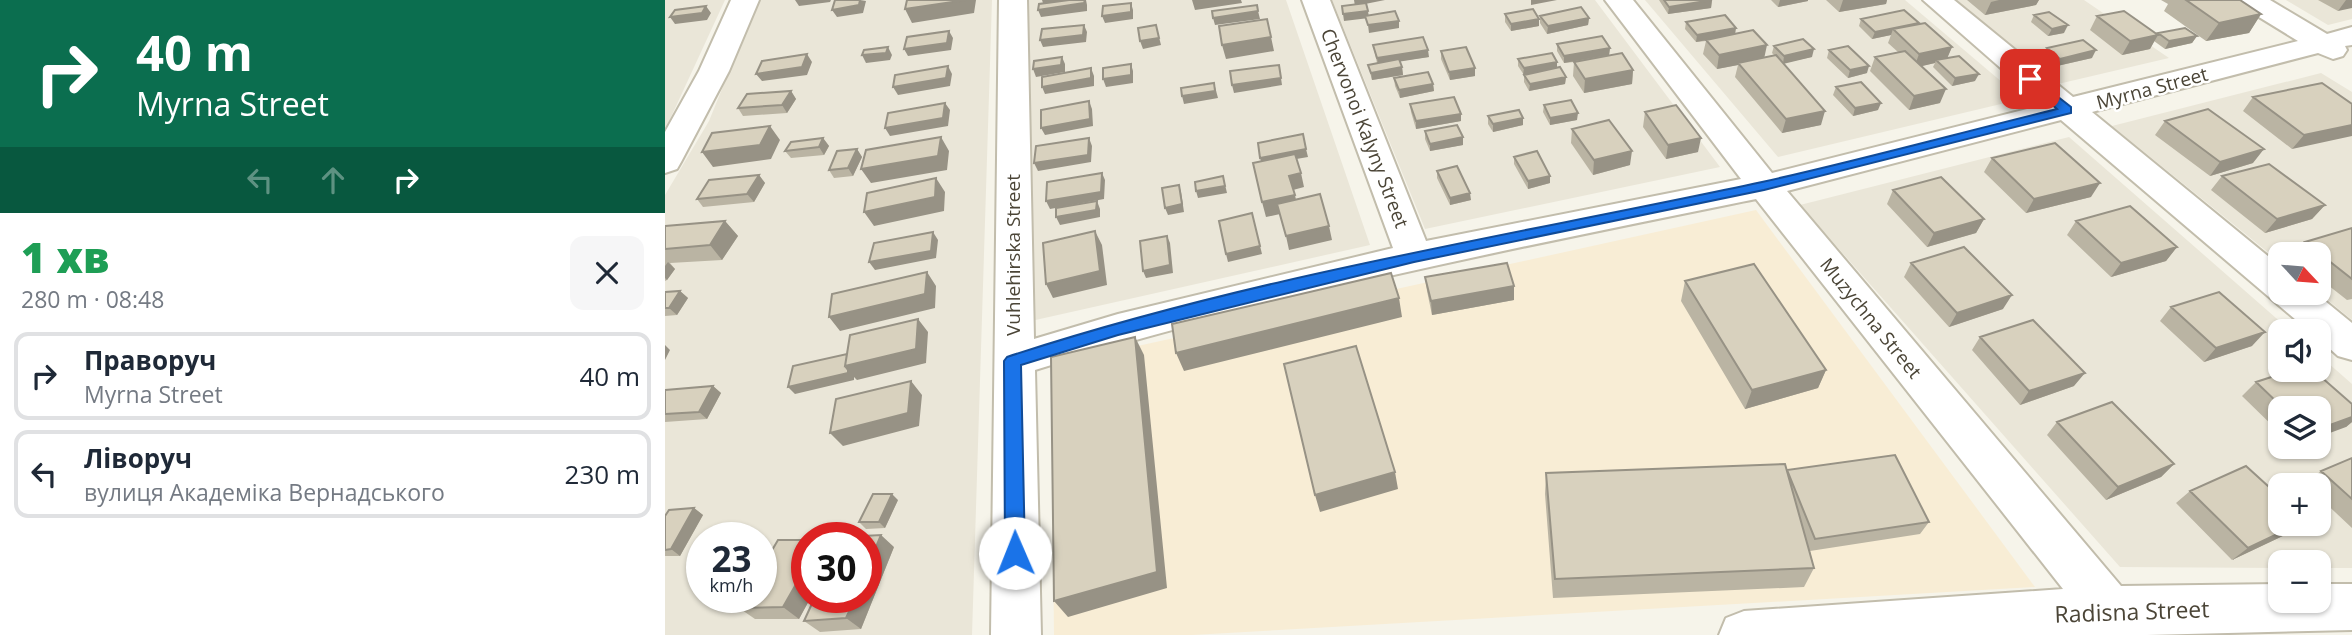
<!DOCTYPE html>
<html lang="uk">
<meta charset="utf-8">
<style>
:root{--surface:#fff;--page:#f6f6f7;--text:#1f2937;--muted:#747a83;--line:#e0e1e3}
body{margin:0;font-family:"Open Sans",sans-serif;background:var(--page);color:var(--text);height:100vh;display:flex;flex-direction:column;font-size:26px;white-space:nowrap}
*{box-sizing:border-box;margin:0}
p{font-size:23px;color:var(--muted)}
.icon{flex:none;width:38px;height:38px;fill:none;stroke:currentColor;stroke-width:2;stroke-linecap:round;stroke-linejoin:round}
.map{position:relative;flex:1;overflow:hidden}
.side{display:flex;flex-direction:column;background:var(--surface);width:665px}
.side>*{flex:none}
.guide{background:#0b6e4f;color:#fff;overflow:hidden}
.needle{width:46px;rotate:116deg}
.fabs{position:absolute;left:1603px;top:242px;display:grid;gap:14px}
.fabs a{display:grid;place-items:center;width:63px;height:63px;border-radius:14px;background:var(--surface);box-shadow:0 2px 5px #0004;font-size:35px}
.speed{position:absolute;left:21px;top:522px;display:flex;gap:14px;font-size:35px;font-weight:700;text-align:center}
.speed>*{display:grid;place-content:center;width:91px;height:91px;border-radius:50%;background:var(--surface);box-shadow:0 2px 5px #0004;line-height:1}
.speed small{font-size:18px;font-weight:400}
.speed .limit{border:10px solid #d22;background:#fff;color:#111}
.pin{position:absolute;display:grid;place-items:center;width:60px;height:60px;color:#fff;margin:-30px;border-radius:14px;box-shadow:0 4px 10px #0006}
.me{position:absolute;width:77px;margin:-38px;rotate:359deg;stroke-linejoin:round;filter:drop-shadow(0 0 5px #0008)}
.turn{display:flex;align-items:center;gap:24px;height:147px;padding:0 21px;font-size:32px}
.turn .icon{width:91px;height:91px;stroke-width:2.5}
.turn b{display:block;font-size:49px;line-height:60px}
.lanes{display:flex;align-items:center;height:66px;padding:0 21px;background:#0003;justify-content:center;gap:35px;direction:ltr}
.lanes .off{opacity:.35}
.round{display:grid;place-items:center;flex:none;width:74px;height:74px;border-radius:14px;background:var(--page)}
.overview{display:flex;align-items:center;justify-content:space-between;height:119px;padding:0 21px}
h1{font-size:42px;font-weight:800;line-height:52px;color:#1e9e55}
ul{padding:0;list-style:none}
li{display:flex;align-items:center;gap:21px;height:88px;margin:0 14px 10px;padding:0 7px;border:4px solid var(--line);border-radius:14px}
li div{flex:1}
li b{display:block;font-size:26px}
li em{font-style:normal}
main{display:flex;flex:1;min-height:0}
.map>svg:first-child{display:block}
.residential{fill:#eae6d8;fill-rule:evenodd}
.commercial{fill:#f8edd5}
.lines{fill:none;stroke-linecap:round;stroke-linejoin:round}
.minor-casing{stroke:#c2bdac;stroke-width:4}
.minor{fill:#fff;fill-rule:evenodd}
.wall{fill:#bab4a3}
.shaded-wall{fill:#979285}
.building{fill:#d8d1be;stroke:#979285;stroke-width:2}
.route{fill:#1a73e8;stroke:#114b97;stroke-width:2}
.labels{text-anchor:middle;stroke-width:5;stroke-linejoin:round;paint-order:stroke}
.street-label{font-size:19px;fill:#4b4537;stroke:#fff}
.near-street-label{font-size:23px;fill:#4b4537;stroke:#fff}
</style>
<main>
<section class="side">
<div class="guide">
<div class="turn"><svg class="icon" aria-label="right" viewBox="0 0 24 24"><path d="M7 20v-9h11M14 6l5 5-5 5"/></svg><div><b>40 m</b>Myrna Street</div></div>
<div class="lanes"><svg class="icon off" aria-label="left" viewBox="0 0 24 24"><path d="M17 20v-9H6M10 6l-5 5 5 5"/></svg><svg class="icon off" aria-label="ahead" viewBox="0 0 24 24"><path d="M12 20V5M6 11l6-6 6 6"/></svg><svg class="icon" aria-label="right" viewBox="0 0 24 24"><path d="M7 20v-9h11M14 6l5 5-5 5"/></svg></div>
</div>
<div class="overview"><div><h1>1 хв</h1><p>280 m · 08:48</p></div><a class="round"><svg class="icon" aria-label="close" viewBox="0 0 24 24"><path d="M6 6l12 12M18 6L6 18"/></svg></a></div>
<ul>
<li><svg class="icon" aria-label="right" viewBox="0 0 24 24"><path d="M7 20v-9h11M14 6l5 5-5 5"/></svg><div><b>Праворуч</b><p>Myrna Street</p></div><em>40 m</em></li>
<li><svg class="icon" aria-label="left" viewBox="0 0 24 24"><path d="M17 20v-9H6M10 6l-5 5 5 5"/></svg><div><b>Ліворуч</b><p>вулиця Академіка Вернадського</p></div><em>230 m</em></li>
</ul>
</section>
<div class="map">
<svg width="1687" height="635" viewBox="0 0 1687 635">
<rect width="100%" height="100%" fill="#f6f4ea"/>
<path class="residential" d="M0,0h60l-60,130z
M93,0h234l-20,635h-307v-440l44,-74zM37,537h59v60h-59zM142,537h59v60h-59z
M362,0h259l84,245 -339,76z
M667,0h263l125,167 -295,62z
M980,0h260l117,99 -244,58z
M1288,0h131l85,58 -111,26z
M1621,0h66v19l-24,6z
M1656,73l31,19v228l-34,-28 1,-38h-39v8l-168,-136z
M1404,137l222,194h-11v38h39v-14l33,29v184h-33v-6h-39v6l-160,-1 -320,-362zM1615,408h39v38h-39zM1615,485h39v38h-39z"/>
<path class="commercial" d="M1091,210l279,377 -843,48h-138l-3,-270z"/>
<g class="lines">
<defs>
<path id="minor" d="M66,0h28l-30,71 -48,91 -4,7 -12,4v-41l34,-61z
M334,0h28l7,339 84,-25 275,-66 -91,-248h28l96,241 315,-62 -136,-179h28l139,173 271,-68 -120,-105h31l119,97 225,-56 -57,-35 -4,-6h33l57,34 25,-7v18l-7,1 2,4 -4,6 -10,3 -15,-6 -226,59 188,154v26h34l38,31v37l-14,-4 -19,-17v-8h-10l-248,-211 -274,71 334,395 159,-2v16h39v-16h33v46l-205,5h-428l7,-17 18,-7 319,-22 -307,-390c-242,49 -485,97 -721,171l6,265h-50z"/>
</defs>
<use href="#minor" class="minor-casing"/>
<use href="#minor" class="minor"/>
</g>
<path class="wall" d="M994,0h53l-1,8 -43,6z
M1106,0h37v1l-30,6z
M1161,0h61l-1,4 -47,8z
M1302,0h72l-3,5 -51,10z
M1496,0h79l21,14 -12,19 -43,8 -42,-30 4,-7z
M1653,0h34l-14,11z
M840,14l34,5v7l-28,5 -6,-9z
M1369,15l30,18 -16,3 -17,-14z
M875,16l49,2 -1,7 -41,9 -7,-11z
M1432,16l61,19v-2l39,3 -5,7 -27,6 -11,-8 -4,8 -28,6 -32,-25z
M1196,19l57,5 34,23 -5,11 28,23 -23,5 -19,-19 2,-4 -14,3 19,37 -31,7 -39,-39 5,-14 23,-5 -10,-9 3,-8 -19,4 -13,-13z
M1021,22l49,12 29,23 10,-2 -2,-2 2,-7 38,11 -29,6 38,62 -39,8 -47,-56 3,-12 -21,4 -14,-15 3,-13 -10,1 -11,-13z
M892,44l53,4 -1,7 24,15 -1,14 -48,9 -11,-17 1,-14 -10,1 -7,-12z
M708,45l56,12 -29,4 2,6 1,8 -31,5 -4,-15 9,-2z
M1382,48l45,10 -35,8 -14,-10z
M1164,50l38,23 -19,5 -21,-20z
M776,51l34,25 -25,4 -9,-21z
M853,59l39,3v6l9,9 -1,7 -36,7 -5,-9v-7l-6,-9z
M729,78l39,6 1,7 -34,7 -5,-12z
M1171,87l42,23 -25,6 -20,-21z
M126,91l5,8 -9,14 -44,3 -5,-8z
M1588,97l99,7 -60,45 -49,-38z
M745,104l51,10v7l-45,8 -5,-17z
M879,105l33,15 -27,5 -7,-13z
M980,112l53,40 -32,7 -23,-32z
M823,116l35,2v7l-30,7 -5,-8z
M1500,121l88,42 -43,13 -55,-41z
M907,129l58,36 -37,10 -22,-32z
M760,131l38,14 -33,6 -5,-12z
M158,138l6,8 -5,9 -33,3 -6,-7z
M192,149l5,8 -9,19 -19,2 -5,-8z
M849,157l36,26 -22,6 -14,-25z
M1327,158l99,39 -65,16 -42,-41z
M772,171l34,29 -21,5 -13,-27z
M94,175l6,8 -11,19 -51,5 -6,-8z
M1557,176l103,29 -13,14 -47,14 -54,-43z
M1228,190l91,29 -8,14 -49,14 -40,-43z
M60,221l13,15 -16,24 -52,3 5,6 -8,11 -2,1v-55z
M1411,221l101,26 -11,14 -55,16 -44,-42z
M1687,228v71l-5,1 -28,-22v-24h-25l11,-12z
M1246,263l92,46 -54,18 -45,-50z
M760,277l89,23 -82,15 -5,-24z
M1020,281l141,89 -8,18 -73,21 -64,-108z
M15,291l8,7 -11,17 -12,1v-24z
M1506,307l81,39 -48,16 -44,-41z
M1315,337l94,49 -54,19 -48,-55z
M1591,382l96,22v18l-6,5 -27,-19h-39v25l-38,-37z
M48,386l8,7 -14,26 -42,3v-32z
M1392,422l117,42 -13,13 -55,23 -59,-65z
M1687,458v70l-33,-31v-12l-14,-1 16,-13z
M1122,470l142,52 -9,12 -110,17 4,17 -10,19 -251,11 -8,-104 1,-21z
M1525,491l90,32h22l-13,10 -57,27 -56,-57z
M233,500l-13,28 -19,1 -7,-7z
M29,508l9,7 -23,41h-15v-40z
M229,547l-33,82 -41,3 -16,-11z
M142,597h4l-12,22h-44l-16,-11z"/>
<path class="shaded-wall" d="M130,0h36l-1,2 -31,4z
M195,0l6,1 -3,12 -26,4 -5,-7z
M301,0h10l-2,13 -62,10 -7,-14z
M377,0h45h-1l1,5v6l-46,6 -3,-7 6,-4z
M527,0h49l1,3 -47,7z
M689,0h31l-30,6z
M866,0h26l-26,5z
M1047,0l-1,8 -43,6 1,-7z
M1115,0h28v1l-30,6z
M1178,0h44l-1,4 -47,8z
M1334,0h40l-3,5 -51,10 6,-13z
M1681,0h6v8l-14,3z
M466,3l2,7v9l-28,4 -3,-7z
M41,6l5,7 -4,7 -32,4 -5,-7z
M593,11l2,8 -45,6 -2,-7z
M703,11l1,7 -25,3 -1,-7z
M1596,14l-12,19 -43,8 13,-18z
M924,18l-1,7 -41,9 1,-8z
M874,19v7l-28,5v-7z
M734,21v7l-30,5 -1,-8z
M1254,23l-3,7 -23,-1 -2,6 -19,4 3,-7z
M419,25l3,7 -1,10 -43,5 -3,-7z
M491,25l5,20 -18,4 -3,-8z
M1403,25l-4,8 -16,3 4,-7z
M1071,28l-1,7 -39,7 1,-7z
M284,31l4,7 -2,12 -43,6 -4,-7z
M1493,35l-8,14 -28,6 8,-14z
M1532,36l-5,7 -27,6 4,-8z
M606,37l3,14 -48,8 -4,-14z
M1102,45l-3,14 -26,4v2l-21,4 2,-14z
M223,47l4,8 -2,5 -24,3 -4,-8z
M1287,47l-6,14 -10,-1 -1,3 -21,5 5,-14z
M945,48l-1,7 -45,8v-7z
M1149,49l-2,8 -29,7 1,-8z
M763,50l1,7 -51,8 -1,-7z
M1431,50l-4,8 -35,8 3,-7z
M142,54l5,8 -5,13 -45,6 -6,-7z
M397,57l3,7v8l-29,5 -3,-8z
M892,62v7l-34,6 1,-7z
M466,64l2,7v12l-27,4 -3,-8z
M614,65l3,20 -48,8 -2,-8z
M283,66l4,8 -2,12 -52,9 -5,-8z
M1204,66l-2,7 -19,5 2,-8z
M737,67l1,8 -31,5 -1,-7z
M426,68l3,8v10l-49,8 -3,-7z
M810,68v8l-25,4 -1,-8z
M968,70l-1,14 -48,9 1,-14z
M1314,74l-4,7 -23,5 3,-8z
M901,77l-1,7 -36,7 1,-7z
M549,83l4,15 -34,6 -2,-8z
M768,84l1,7 -34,7 -1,-8z
M1281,89l-6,14 -31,7 5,-14z
M126,91l5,8 -9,14 -5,-8z
M424,101l3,8 1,17 -48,9 -4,-7z
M280,103l5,7 -2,16 -58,10 -5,-8z
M1216,103l-3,7 -25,6 2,-8z
M1160,111l-4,14 -39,8 4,-14z
M913,113l-1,7 -27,5v-7z
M796,114v7l-45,8v-8z
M858,118v7l-30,7v-8z
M1687,125v11l-60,13 12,-14z
M105,126l10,14 -9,19 -58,8 -11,-15z
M276,137l8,14 -2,19 -76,13 -10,-14z
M798,137v8l-33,6v-7z
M158,138l6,8 -5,9 -5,-8z
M424,138l3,8 -1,16 -53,9 -4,-8z
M1036,138l-3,14 -32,7 2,-14z
M192,149l5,8 -9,19 -5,-8z
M641,149l2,8 -46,8 -2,-7z
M1599,149l-11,14 -43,13 10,-14z
M967,151l-2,14 -37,10 1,-15z
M437,173l3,7 -1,19 -54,10 -4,-8z
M636,173l3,14 -11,3 -4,-14z
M94,175l6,8 -11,19 -7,-8z
M558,176l4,17 -29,5 -2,-7z
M885,176v7l-22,6v-8z
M271,178l9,14 -1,19 -70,15 -10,-14z
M1435,183l-9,14 -65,16 8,-14z
M514,185l2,7 3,20 -16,3 -3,-7z
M805,193l1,7 -21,5v-7z
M630,195l3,15 -32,7 -4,-15z
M432,201l3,8v8l-40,8 -4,-8z
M1660,205l-13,14 -47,14 12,-14z
M587,213l10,41 -34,8 -2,-8z
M1319,219l-8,14 -49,14 7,-14z
M60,221l13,15 -16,24 -12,-15z
M664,226l3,14 -43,10 -3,-14z
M430,231l7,14 5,40 -54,13 -7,-14z
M268,232l5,8 -2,18 -61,12 -6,-8z
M502,236l3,7 3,30 -27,5 -3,-7z
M1512,247l-11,14 -55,16 10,-14z
M3,262l7,7 -8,11 -2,-2v-12z
M262,272l9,14 -1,22 -95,23 -11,-14z
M849,286v14l-82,15 -1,-14z
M15,291l8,7 -11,17 -8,-7z
M1347,295l-9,14 -54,18 8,-14z
M734,298l3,19 -218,54 -8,-18z
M253,319l10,13 -2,31 -69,17 -3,-3v3l-59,14 -7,-7z
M1600,332l-13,14 -48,16 12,-14z
M470,337l9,18 23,233 -99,29 -14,-16z
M0,345l5,5 -5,10z
M1161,370l-8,18 -73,21 7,-19z
M1420,373l-11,13 -54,19 9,-14z
M246,381l11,14 -3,31 -76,20 -13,-13z
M48,386l8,7 -14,26 -8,-7z
M1687,417v5l-6,5 -27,10v-8z
M1509,464l-13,13 -55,23 12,-13z
M730,472l3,17 -78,23 -5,-17z
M227,494l6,6 -13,28 -6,-6z
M29,508l9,7 -23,41 -9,-7z
M1635,523h2l-13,10 -57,27 16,-12z
M216,535l13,12 -33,82 -15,-11 10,-21h10v-26z
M142,565v32h4l-12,22 -16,-12z"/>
<path class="building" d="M170,0h25l-1,5 -27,5z
M242,0h59l-61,9z
M404,0h16l-1,3 -46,7 1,-6z
M999,0h48l-43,7z
M1521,0h54l21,14 -42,9z
M466,3v9l-29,4 1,-10z
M701,3l2,8 -25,3 -1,-8z
M592,5l1,6 -45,7 -1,-7z
M41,6l-4,7 -32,4 5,-7z
M916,7l8,11 -41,8 -8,-10z
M868,9l6,10 -28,5 -6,-10z
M1239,10l15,13 -44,9 -14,-13z
M730,11l4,10 -31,4 -3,-9z
M1459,11l34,24 -28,6 -33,-25z
M1384,12l19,13 -16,4 -18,-14z
M1060,15l11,13 -39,7 -11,-13z
M602,19l4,18 -49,8 -3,-19z
M1260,23l27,24 -33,7 -26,-25z
M419,25l-1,10 -43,5 2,-11z
M491,25l3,13 -19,3 -2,-13z
M1520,28l12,8 -28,5 -11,-8z
M1088,30l14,15 -48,10 -13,-15z
M284,31l-2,12 -43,6 3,-12z
M937,36l8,12 -46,8 -7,-12z
M758,37l5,13 -51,8 -4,-13z
M1138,39l11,10 -30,7 -10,-10z
M1418,40l13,10 -36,9 -13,-11z
M1183,46l21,20 -19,4 -21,-20z
M223,47l-2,6 -24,2 2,-5z
M801,47l9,21 -26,4 -8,-21z
M1240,51l41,38 -32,7 -39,-39z
M887,53l5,9 -33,6 -6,-9z
M957,53l11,17 -48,9 -11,-17z
M142,54l-5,13 -46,7 6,-13z
M1111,55l49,56 -39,8 -48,-56z
M1294,56l20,18 -24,4 -19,-18z
M397,57l-1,8 -28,4 1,-8z
M734,59l3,8 -31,6 -3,-8z
M466,64v11l-28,4v-11z
M614,65l2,13 -49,7 -2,-14z
M283,66l-2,12 -53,9 2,-12z
M895,67l6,10 -36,7 -6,-9z
M426,68v10l-49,9v-10z
M763,72l5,12 -34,6 -5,-12z
M1196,82l20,21 -26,5 -19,-21z
M549,83l1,8 -33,5 -1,-8z
M1657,83l30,21v21l-48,10 -51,-38z
M126,91l-9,14 -44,3 9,-14z
M789,97l7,17 -45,7 -6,-17z
M906,100l7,13 -28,5 -6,-13z
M424,101l1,18 -49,9v-18z
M280,103l-2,15 -58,10 3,-15z
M1011,105l25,33 -33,7 -23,-33z
M1543,109l56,40 -44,13 -55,-41z
M854,110l4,8 -30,6 -5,-8z
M944,120l23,31 -38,9 -22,-31z
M792,125l6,12 -33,7 -5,-13z
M105,126l-10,19 -58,7 10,-19z
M638,134l3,15 -46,9 -2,-15z
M276,137l-3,19 -77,13 5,-19z
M158,138l-4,9 -34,4 6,-9z
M424,138l-1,17 -54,8 2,-17z
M1390,143l45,40 -66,16 -42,-41z
M192,149l-9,19 -19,2 8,-19z
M872,151l13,25 -22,5 -14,-24z
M630,154l6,19 -12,3 6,19 -33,7 -9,-39z
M1604,164l56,41 -48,14 -55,-43z
M792,166l13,27 -20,5 -13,-27z
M437,173l-1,19 -55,9 1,-19z
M94,175l-12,19 -50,5 12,-19z
M558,176l2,10 -29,5 -1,-9z
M1276,177l43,42 -50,14 -41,-43z
M271,178l-1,19 -71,15 3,-19z
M514,185l3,19 -17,4 -3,-20z
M655,194l9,32 -43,10 -9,-32z
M432,201l-1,9 -40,7v-9z
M1465,206l47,41 -56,16 -45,-42z
M587,213l8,33 -34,8 -7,-33z
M60,221l-15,24 -45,4v-23z
M1687,228v51l-47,-37z
M430,231l5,40 -54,13 -3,-41z
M268,232l-2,19 -62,11 5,-19z
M502,236l3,29 -27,6 -3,-30z
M1299,247l48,48 -55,18 -46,-50z
M842,263l7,23 -83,15 -6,-24z
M1089,264l72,106 -74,20 -67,-109z
M262,272l-2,22 -96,23 3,-23z
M726,273l8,25 -223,55 -4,-29z
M15,291l-11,17h-4v-16z
M1554,292l46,40 -49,16 -45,-41z
M253,319l-2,30 -71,17 5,-31z
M1368,320l52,53 -56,18 -49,-54z
M470,337l22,235 -103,29 -3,-244z
M691,346l39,126 -80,23 -31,-131z
M182,354l-2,12 3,4v3l-60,14 5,-21z
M1631,369h16l40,35v13l-33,12v-21h-36l-27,-26z
M246,381l-3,32 -78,20 6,-34z
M48,386l-14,26 -34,2v-24z
M1447,402l62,62 -56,23 -61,-65z
M1230,455l34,67 -114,17 -28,-69z
M1687,458v41l-31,-28z
M1120,464l29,104 -259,11 -9,-106z
M1581,466l34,31v26h20l-52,25 -58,-57z
M208,494h19l-13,28h-20z
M29,508l-23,41 -6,1v-34l4,-6z
M216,535l-15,36v-34h-24z
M113,540h29v25l-24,42 -44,1 6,-11h16v-28z
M150,597h41l-10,21 -42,3z"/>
<path class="route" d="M1365,75l41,32v6l-307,77 -350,72 -296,73 -97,30 4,188 -3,6 -7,3 -7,-3 -3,-6 -1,-192 3,-4c246,-81 503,-121 755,-175 99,-22 197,-49 295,-73l-32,-28v-5z"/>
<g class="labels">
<g class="street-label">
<text transform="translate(1487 88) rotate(-15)" y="7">Myrna Street</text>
<text transform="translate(700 128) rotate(69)" y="7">Chervonoi Kalyny Street</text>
<text transform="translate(348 255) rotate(-90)" y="7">Vuhlehirska Street</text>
<text transform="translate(1206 318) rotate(51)" y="7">Muzychna Street</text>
</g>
<g class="near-street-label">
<text transform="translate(1467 612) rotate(-2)" y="8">Radisna Street</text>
</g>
</g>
</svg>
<div class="fabs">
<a><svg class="needle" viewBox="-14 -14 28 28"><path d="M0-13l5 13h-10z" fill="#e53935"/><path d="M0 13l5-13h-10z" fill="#747a83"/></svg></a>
<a><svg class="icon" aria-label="sound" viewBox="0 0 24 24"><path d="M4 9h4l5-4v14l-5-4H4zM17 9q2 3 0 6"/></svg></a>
<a><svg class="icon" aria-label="layers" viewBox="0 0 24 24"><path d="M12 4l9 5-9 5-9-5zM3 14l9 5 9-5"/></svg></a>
<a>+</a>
<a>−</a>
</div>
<div class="speed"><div>23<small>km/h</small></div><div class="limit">30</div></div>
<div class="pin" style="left:1365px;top:79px;background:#d93025"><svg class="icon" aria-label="arrive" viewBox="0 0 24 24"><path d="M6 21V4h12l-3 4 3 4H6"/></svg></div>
<svg class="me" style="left:350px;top:553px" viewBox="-20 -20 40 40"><circle r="19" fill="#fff"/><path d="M0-13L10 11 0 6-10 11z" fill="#1a73e8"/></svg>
</div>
</main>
